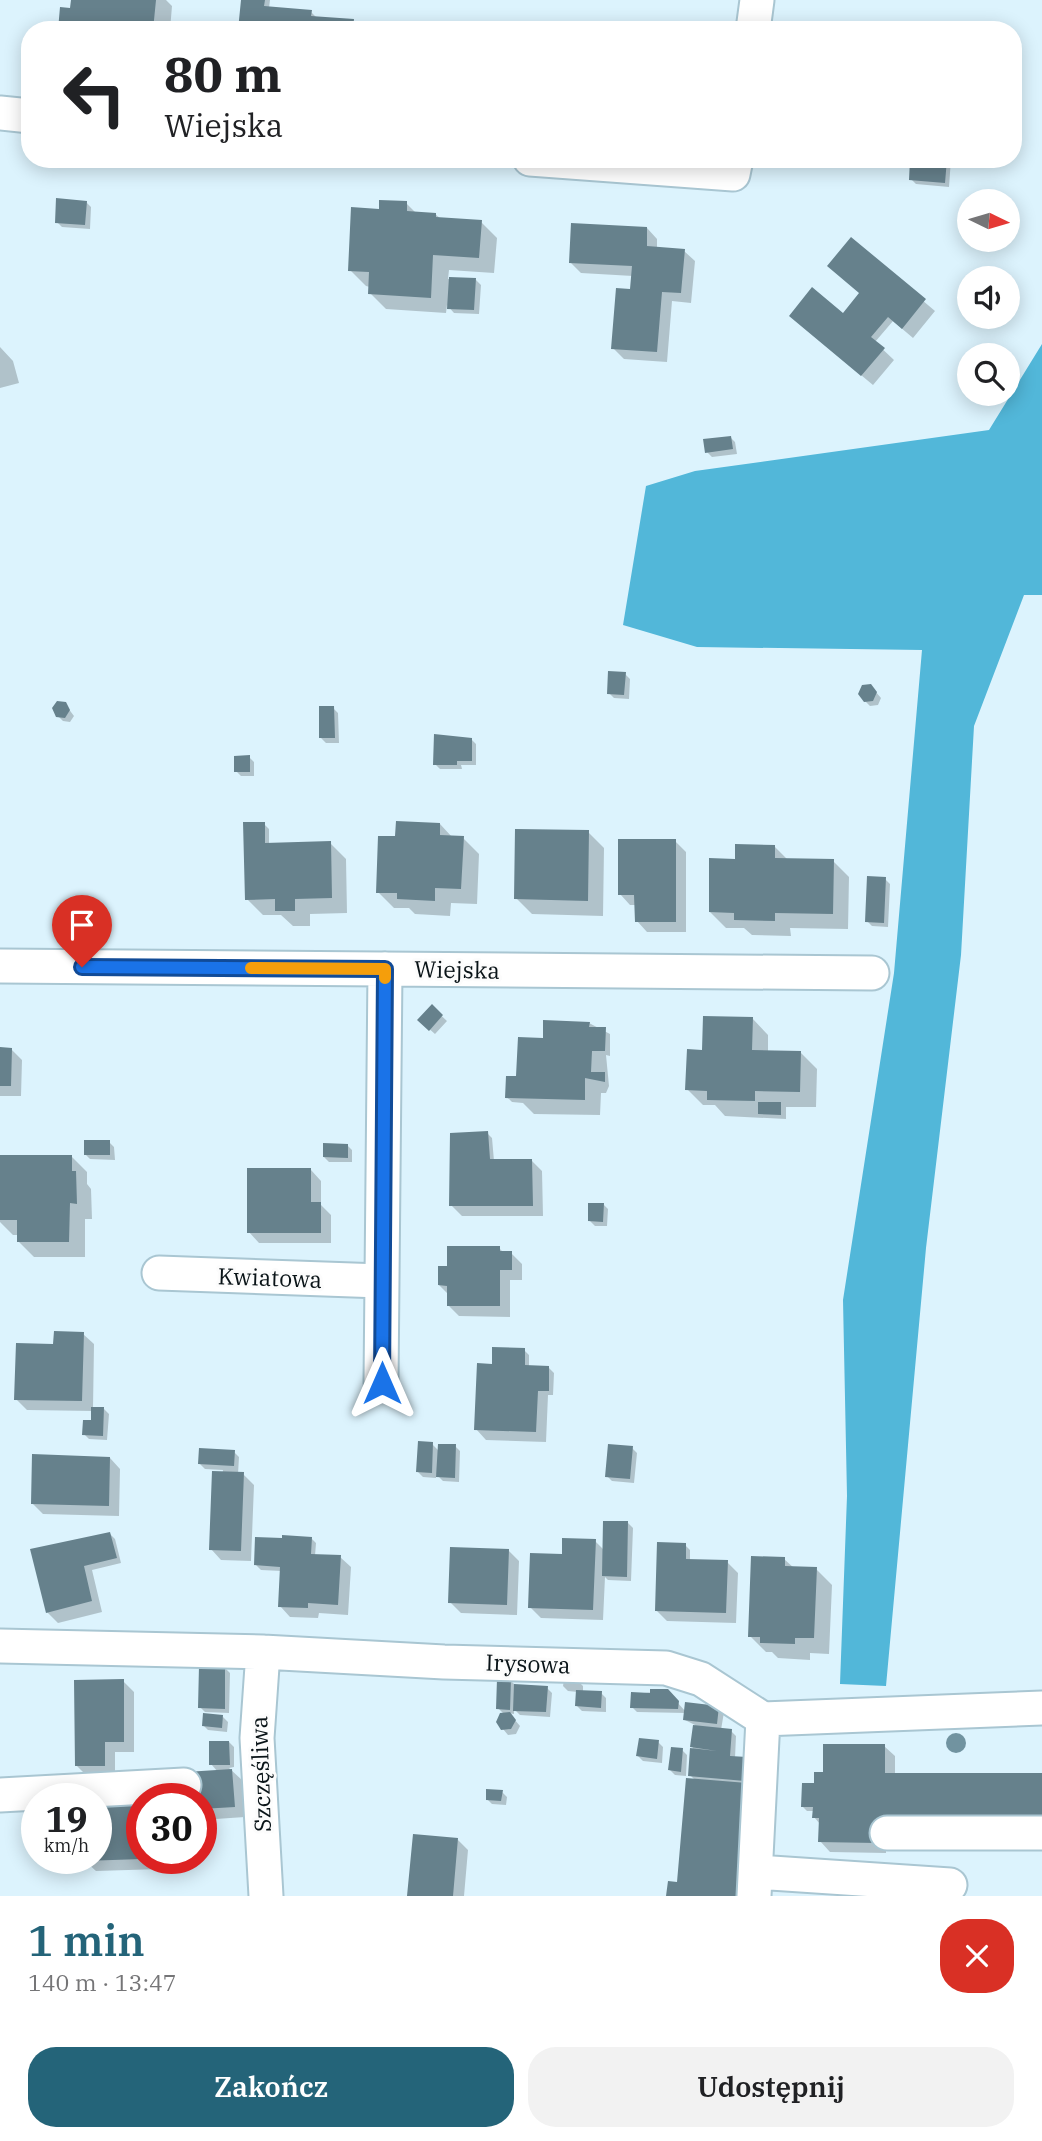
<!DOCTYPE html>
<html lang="pl">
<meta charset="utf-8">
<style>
:root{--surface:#fff;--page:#f2f2f2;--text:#202124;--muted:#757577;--accent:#246479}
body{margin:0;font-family:"IBM Plex Serif",serif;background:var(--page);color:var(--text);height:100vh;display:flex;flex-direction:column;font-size:26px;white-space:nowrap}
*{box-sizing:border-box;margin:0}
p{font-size:23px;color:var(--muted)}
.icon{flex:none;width:38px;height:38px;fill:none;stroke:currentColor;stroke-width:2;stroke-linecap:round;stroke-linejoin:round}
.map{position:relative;height:1896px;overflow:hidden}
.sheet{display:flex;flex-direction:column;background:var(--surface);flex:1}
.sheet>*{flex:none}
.guide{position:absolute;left:21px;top:21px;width:1001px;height:147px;border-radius:28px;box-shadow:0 4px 18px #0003;background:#fff;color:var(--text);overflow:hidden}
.needle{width:46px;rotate:95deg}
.tools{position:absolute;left:957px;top:189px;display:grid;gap:14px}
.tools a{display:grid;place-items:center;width:63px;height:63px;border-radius:50%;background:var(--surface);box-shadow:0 4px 18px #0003;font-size:35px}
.speed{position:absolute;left:21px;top:1783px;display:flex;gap:14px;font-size:35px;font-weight:700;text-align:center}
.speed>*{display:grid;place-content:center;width:91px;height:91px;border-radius:50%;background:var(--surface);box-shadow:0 4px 18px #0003;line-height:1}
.speed small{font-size:18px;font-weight:400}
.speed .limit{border:10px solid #d22;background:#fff;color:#111}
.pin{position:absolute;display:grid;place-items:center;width:60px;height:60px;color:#fff;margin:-72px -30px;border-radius:50% 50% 50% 0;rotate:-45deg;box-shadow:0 0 7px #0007}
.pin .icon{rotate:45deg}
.me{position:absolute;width:77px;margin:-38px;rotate:0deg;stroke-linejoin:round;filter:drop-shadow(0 0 5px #0008)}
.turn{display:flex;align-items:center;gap:24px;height:147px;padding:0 28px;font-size:32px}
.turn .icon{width:91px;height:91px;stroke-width:2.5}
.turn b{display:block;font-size:49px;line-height:60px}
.round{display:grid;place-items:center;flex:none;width:74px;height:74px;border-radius:28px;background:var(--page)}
.headline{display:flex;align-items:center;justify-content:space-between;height:119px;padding:0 28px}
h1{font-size:42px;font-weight:600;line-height:52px;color:var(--accent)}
.cta{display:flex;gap:14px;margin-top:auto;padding:14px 28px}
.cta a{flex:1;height:80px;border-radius:28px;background:var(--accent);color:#fff;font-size:28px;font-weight:600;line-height:80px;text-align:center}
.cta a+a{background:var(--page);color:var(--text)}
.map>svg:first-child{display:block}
.forest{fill:#52b7d9}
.shadow{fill:#0003}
.building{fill:#66818c}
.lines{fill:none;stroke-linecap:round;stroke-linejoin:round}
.minor-casing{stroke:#a9c6d2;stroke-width:37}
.minor{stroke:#fff;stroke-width:33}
.tree{fill:#7193a0}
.route-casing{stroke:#114b97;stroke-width:18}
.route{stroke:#1a73e8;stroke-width:12}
.slow{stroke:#f59e0b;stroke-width:12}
.labels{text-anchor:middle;stroke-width:6;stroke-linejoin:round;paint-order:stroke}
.street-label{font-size:23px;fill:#091317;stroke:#fcfcfc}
</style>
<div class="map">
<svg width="1042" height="1896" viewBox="0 0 1042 1896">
<rect width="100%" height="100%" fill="#dcf3fd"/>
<path class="forest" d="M1042,344v251h-18l-50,131 -13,229 -35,293 -40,438 -46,-2 7,-188 -4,-196 51,-327 28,-323 -225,-3 -74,-22 23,-139 49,-15 294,-41z"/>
<path class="shadow" d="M73,0h93l6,6 -2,24h-110l12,-20z
M242,0h28l-1,8 42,4 6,6 36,3 9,9h-122z
M912,159h39l-2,28 -33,-3 -5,-5z
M86,202l5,5 -1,22 -28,-2 -5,-5z
M406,203l10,10 19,1 6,5 40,3 16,16 -3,35 -45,-3 -1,9 28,1 5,5 -2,29 -25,-1 -7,-8 -1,8 -60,-4 -16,-16v-6l-4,-1 -16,-16 30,-59z
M647,228l10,11v9l27,3 11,10 -4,42 -19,-2 -5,61 -43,-3 -11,-11 19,-57 1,-15 -52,-3 -10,-10z
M851,240l84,71 -22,27 -20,-17 -18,21 19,18 -21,25 -71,-59 41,-10 18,-22z
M0,347l13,14 6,22 -19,5z
M730,437l5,5 2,12 -25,3 -5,-5z
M625,674l5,5 -1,20 -15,-1 -5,-5z
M875,691l6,7 -3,7 -8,1 -5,-5z
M65,704l9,12 -4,6 -7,-1 -5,-5z
M333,708l5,5 1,30h-13l-5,-5z
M471,739l5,5v21h-15l1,4h-22l-5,-5z
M249,757l5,5v14h-13l-5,-5z
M264,824l5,5v15l61,-1 16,16 1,54 -37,1v12h-17l-12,-11h-18l-16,-16z
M440,824l12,13 11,1 16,16 -2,50 -26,-1 -1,13 -35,-2 -6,-6h-15l-16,-16z
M588,832l16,16 -1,68 -71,-2 -16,-16z
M675,841l11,11v80h-39l-10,-11 -1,-16h-6l-10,-11z
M775,847l13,13 45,1 16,16 -1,52 -58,-1 1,8 -39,-1 -8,-7h-18l-16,-16 26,-51z
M885,879l5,5 -2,43 -16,-1 -5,-5z
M432,1007l15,14 -12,13 -16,-14z
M752,1018l16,17v17l33,1 16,16 -1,38h-30v12l-61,-3 -10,-11h-12l-16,-16 17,-37z
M589,1023l21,11v22l-4,-1 3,31 -3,7h-5l-1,22 -66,-1 -11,-11 -11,-1 -5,-5 9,-19 29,-38z
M0,1049h11l11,11 -1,36h-21z
M487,1133l5,5 2,23h38l10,10 1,45h-81l-11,-11z
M109,1142l5,5 1,13 -25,-1 -5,-5z
M347,1145l5,5v12h-23l-5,-5z
M71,1156l16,16v12l4,5 1,30h-7v38h-51l-16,-16 1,-6h-6l-13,-13v-65z
M311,1170l10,11v24l10,10v28h-72l-10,-11z
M603,1204l5,5 -1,17h-12l-5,-5z
M499,1248l5,5h7l11,11v16h-12v37l-51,-1 -10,-10 -1,-12 -9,-9 9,-17z
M83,1334l11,10 -1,64 11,1 5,5 -2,26 -18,-1 -5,-5 8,-12 1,-11 -66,-1 -11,-11z
M524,1350l5,5v12l20,1 5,5 -1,22h-5l-2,47 -60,-2 -10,-11 20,-63z
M432,1444l7,7 16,-5 5,5 -1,31 -16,-1 -7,-7v4l-13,-1 -5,-5z
M632,1448l5,5 -3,30 -22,-2 -5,-5z
M234,1452l5,5 -1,17h5l11,11 -3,76 -30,-1 -10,-11 12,-79 -18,-1 -5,-5z
M110,1458l10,11 -1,47 -76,-2 -11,-11z
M628,1523l5,5 -2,53 -23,-1 -3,-3 -2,43 -62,-2 -11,-11 65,-66 9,9z
M110,1534l5,5 6,24 -29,7 10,42 -44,11 -11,-11 -14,-62z
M311,1538l5,5 -1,13 25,1 11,10 -3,48 -29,-2 -1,5 -28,-1 -10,-11 2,-35 -21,-1 -5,-5 27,-25z
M685,1545l5,5v11l37,1 11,11 -2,50 -69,-2 -11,-11z
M508,1550l11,11 -2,54 -56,-2 -11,-11z
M784,1559l10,9 22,1 16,16 -3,69 -19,-1v7l-32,-2 -6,-6h-6l-16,-16z
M225,1668l5,5 -1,40 -24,-1 -5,-5z
M564,1680l14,1 5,5v6l18,1 5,5v14l-24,-1 -5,-5 1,-14 -10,-1 -5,-5z
M123,1681l11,11v60h-19v24h-28l-11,-11z
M511,1681l4,4 32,3 5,5 -2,24 -30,-2 -6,-6v5l-5,-1 11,13 -4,8 -8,1 -5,-6 1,-15 -6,-6z
M667,1691l19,21 33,-5 5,5 -3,18 10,1 5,5 -1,22 11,1 12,137h-90l10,-10 17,-106 -5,-5 5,-50 -10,-5 1,-7 -49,-1 -5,-5 1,-13z
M223,1717l5,5 -1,10 -19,-2 -5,-5z
M229,1742l5,5v20l-5,1 14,13 2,36 -44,3v-21l17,-27 -7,-8z
M658,1742l5,5 -1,16 -19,-2 -5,-5z
M884,1746l11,10v18l147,1 -156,59v19l-56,-1 -10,-11v-17l-6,-7v-6h-7l-5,-5 22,-32z
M682,1750l5,5 -1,21 -11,-1 -5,-5z
M502,1792l5,5 -1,8 -14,-1 -5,-5z
M457,1839l11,11 -4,46h-55z
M96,1858h65v11l-65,2 -11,-10z"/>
<path class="building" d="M71,0h85l-3,30h-95l2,-23 10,1z
M241,0h24l-1,6 48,4 -1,6 43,3 -1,11h-115z
M910,159h37l-2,24 -36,-3z
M56,198l31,3 -2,24 -30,-2z
M379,200l28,1v10l29,2v4l46,3 -3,38 -46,-3 -2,43 -63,-4 1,-22 -21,-1 3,-64 28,2z
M571,223l76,4v19l38,3 -4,44 -19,-1 -5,60 -46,-3 5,-61 14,1 2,-23 -63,-3z
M851,237l75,62 -24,30 -14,-12 -17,20 14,11 -24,28 -72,-60 23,-29 31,26 16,-20 -32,-27z
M449,277l27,1 -2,32 -27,-1z
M731,436l2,13 -28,4 -2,-14z
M608,671l18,1 -2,23 -17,-1z
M871,684l6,8 -4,9 -9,1 -6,-8 4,-9z
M57,701l9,1 4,8 -5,8 -9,-1 -4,-9z
M319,706h15l1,32h-16z
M434,734l38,4v23h-15v4h-24z
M250,755v17h-16v-16z
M396,821l44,2v12l24,1 -3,53 -26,-1v13l-38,-2v-6h-21l2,-57h17z
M243,822h22v21l66,-2 1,57 -37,1v12h-20v-12l-30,1z
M515,829l74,1 -1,71 -74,-2z
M618,839h58v83h-41l-1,-27h-16z
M735,844l40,1v13l59,1 -1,55 -58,-1v8l-41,-1v-7l-25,-1v-54l26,1z
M867,876l19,1 -2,46 -19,-1z
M432,1004l11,11 -14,16 -12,-11z
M703,1016l50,1 -1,33 49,1 -1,41 -45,-1v10l-48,-1v-9l-22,-1 2,-41 15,1z
M543,1020l47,2 -1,5h17l-1,24h-13l-1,21h14v10l-20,-4v22l-80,-2 1,-22h10l2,-39 25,1z
M0,1047l12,1 -1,38h-11z
M758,1102h23v13l-23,-1z
M488,1131l2,28h42l1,47h-84l1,-73z
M84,1140h26v15h-26z
M323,1143l25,1v14l-25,-1z
M0,1155h72v16h4l1,33 -7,-1 -1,39h-52v-22h-17z
M247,1168h64v34h10v31h-74z
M588,1203h16l-1,19 -15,-1z
M447,1246h53v5h12v19h-12v36h-53v-20l-9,-1v-19h9z
M54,1331l30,1 -2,69 -68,-1 2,-57 37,1z
M492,1347l33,1v17l24,1v25h-11l-2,41 -62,-2 3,-67 15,1z
M91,1407h13l-1,29 -21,-1 1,-15h8z
M418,1441l15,1 -1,31 -16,-1z
M438,1444h18l-1,34 -19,-1z
M608,1444l25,2 -3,33 -25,-2z
M199,1448l36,2 -1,16 -36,-2z
M32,1454l78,3 -1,49 -78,-2z
M212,1471l32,1 -3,79 -32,-1z
M603,1521h25l-1,56 -25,-1z
M110,1532l7,26 -33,8 8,35 -46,12 -16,-64z
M282,1535l30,2 -1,17 30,1 -3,50 -30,-2v5l-30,-1 2,-40 -26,-2 1,-28 27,1z
M562,1538l34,1 -3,71 -65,-2 2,-55 32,1z
M657,1542l29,1v16l42,1 -2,53 -71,-2z
M450,1547l59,2 -2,56 -59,-2z
M751,1556l34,1v9l32,1 -3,71h-19v6l-35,-1v-6h-12z
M199,1666h26v43l-27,-1z
M124,1679v63h-19v24h-30l-1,-86z
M497,1679h14l-1,31 -14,-1z
M514,1684l34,2 -2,26 -33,-1z
M650,1689h18l11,12 -1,8 -48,-1 1,-16 19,1z
M576,1690l26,1 -1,17 -26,-2z
M685,1702l34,4 -2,18 -34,-4z
M510,1712l6,8 -5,9 -10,1 -5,-8 4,-9z
M203,1713l20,2 -1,13 -20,-2z
M693,1725l39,4 -2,27 17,1 -2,24 -57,-5 2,-28 27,3 -27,-4z
M639,1738l20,2 -2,19 -21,-3z
M209,1741h20l1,24h-21z
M823,1744h62v29h157v47l-166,-1v24l-58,-1 1,-24h-7l1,-11h-12l1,-24h12v-11h9z
M671,1747l12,1 -2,24 -13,-2z
M232,1769l3,38 -34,2v-10h-14l-1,-27z
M686,1778l61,5 -11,113h-70l2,-15 9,1z
M486,1789l17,1 -2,11 -15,-1z
M142,1800v59l-59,2v-3h13v-56z
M413,1834l45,4 -5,58h-46z"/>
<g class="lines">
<defs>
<path id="minor" d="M753,30l4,-30
M0,113l30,3
M530,159l203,15 3,-15
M0,966l872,7
M159,1273l222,8
M381,1383l4,-414
M0,1646l263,6 181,10 222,6 35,11 62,40 279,-11
M263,1652l-6,86 9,158
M0,1795l184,-10
M887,1833h155
M756,1872l194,13
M754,1896l9,-177"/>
</defs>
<use href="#minor" class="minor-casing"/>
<use href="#minor" class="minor"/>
</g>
<circle class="tree" cx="956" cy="1743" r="10"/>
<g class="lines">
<defs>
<path id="route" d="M82,967l303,2 -3,414"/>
</defs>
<use href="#route" class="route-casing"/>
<use href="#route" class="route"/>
<path class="slow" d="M251,968l134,1v9"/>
</g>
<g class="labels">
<g class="street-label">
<text transform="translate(457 970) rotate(1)" y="8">Wiejska</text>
<text transform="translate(270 1278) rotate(2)" y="8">Kwiatowa</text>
<text transform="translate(528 1664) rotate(2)" y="8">Irysowa</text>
<text transform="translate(261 1774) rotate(-92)" y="8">Szczęśliwa</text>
</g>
</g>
</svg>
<div class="tools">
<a><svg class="needle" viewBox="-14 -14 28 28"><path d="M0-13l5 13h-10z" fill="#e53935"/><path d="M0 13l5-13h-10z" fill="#757577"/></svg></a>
<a><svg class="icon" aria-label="sound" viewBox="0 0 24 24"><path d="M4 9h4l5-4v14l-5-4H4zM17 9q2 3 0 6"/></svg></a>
<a><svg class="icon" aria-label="search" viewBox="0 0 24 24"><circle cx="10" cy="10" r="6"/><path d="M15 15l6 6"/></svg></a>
</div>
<div class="speed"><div>19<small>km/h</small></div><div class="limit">30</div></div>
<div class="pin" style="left:82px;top:967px;background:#d93025"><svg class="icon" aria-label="arrive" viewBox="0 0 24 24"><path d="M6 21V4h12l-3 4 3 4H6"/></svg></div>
<svg class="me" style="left:382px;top:1383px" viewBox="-20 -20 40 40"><path d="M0-17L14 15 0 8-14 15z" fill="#1a73e8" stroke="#fff" stroke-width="4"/></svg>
<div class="guide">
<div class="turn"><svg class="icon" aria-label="left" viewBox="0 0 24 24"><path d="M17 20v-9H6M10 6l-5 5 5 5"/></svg><div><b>80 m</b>Wiejska</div></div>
</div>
</div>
<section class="sheet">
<div class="headline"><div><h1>1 min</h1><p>140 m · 13:47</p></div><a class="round" style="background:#d93025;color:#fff"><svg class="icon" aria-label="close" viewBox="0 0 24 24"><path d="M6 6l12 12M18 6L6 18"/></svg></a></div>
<div class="cta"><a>Zakończ</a><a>Udostępnij</a></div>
</section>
